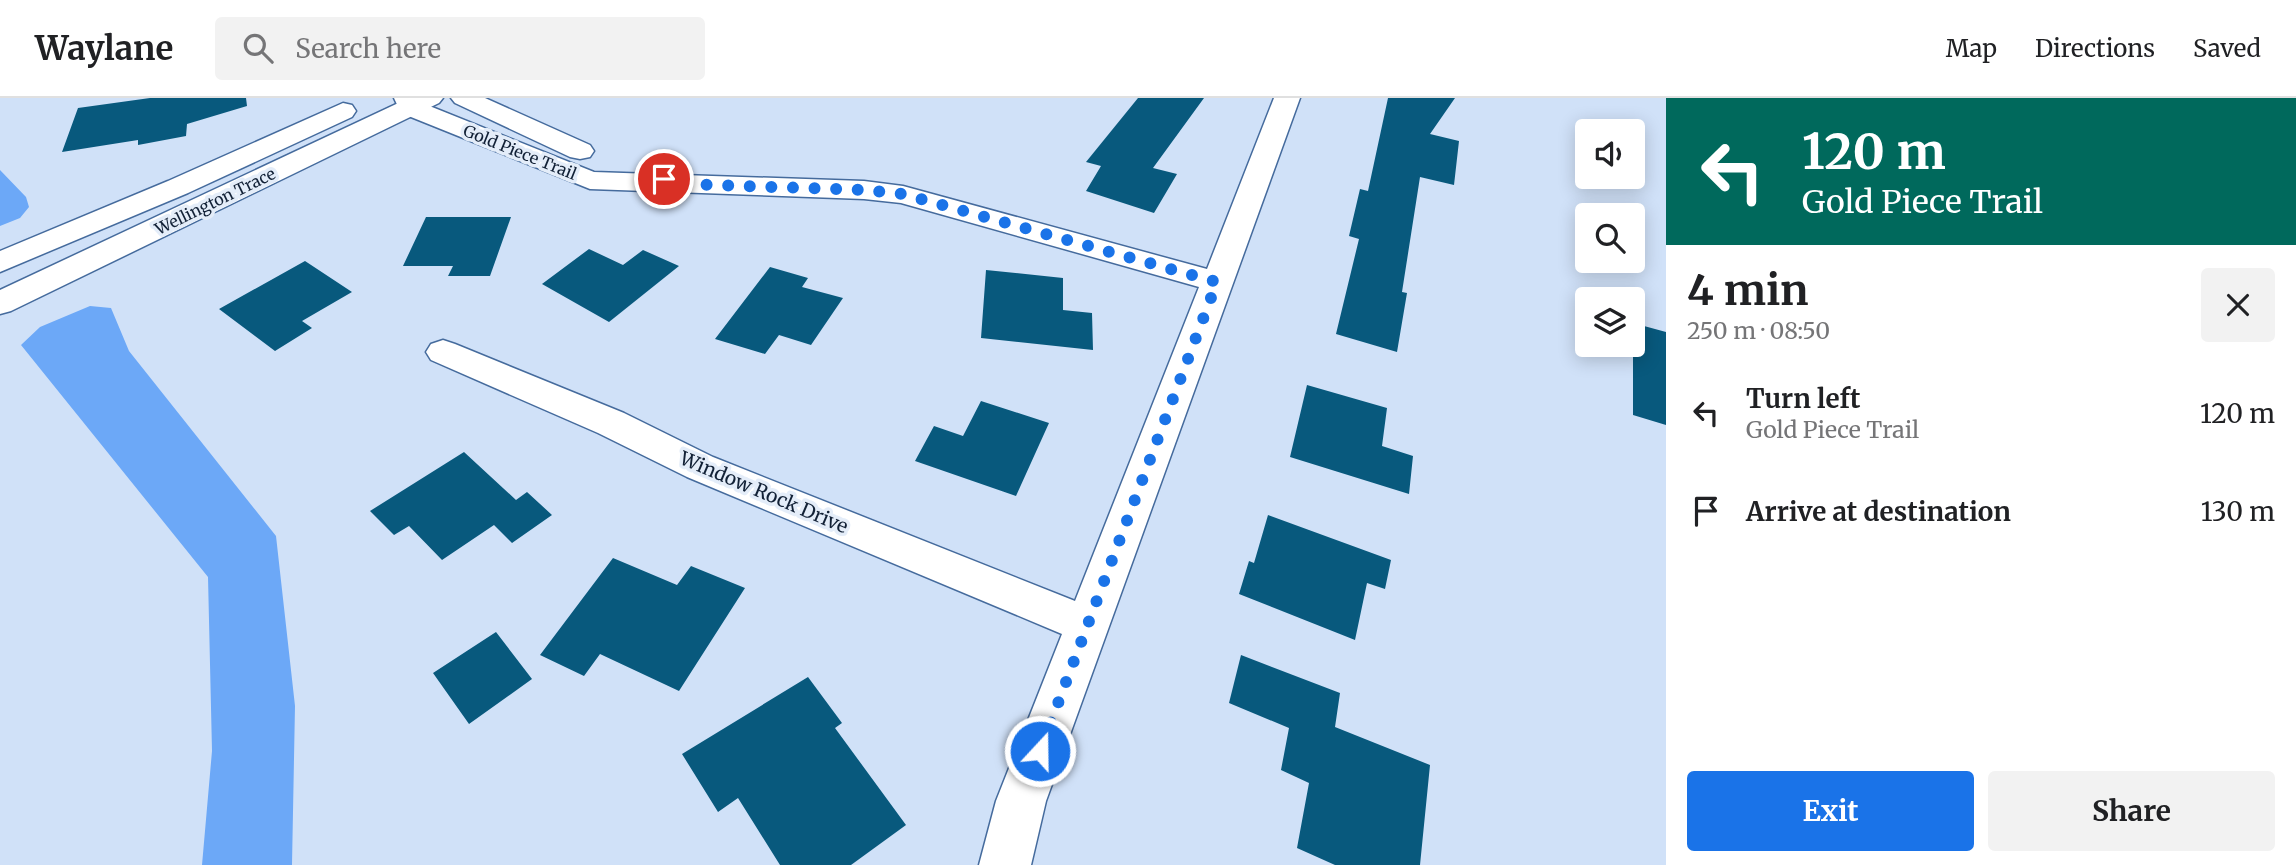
<!DOCTYPE html>
<meta charset="utf-8">
<style>
:root{--surface:#fff;--page:#f2f2f2;--text:#202124;--muted:#757577;--line:#e0e0e0;--accent:#1a73e8}
body{margin:0;font-family:Merriweather,serif;background:var(--page);color:var(--text);height:100vh;display:flex;flex-direction:column;font-size:26px;white-space:nowrap}
*{box-sizing:border-box;margin:0}
p{font-size:23px;color:var(--muted)}
.icon{flex:none;width:38px;height:38px;fill:none;stroke:currentColor;stroke-width:2;stroke-linecap:round;stroke-linejoin:round}
.map{position:relative;flex:1;overflow:hidden}
.details{display:flex;flex-direction:column;background:var(--surface);width:630px}
.details>*{flex:none}
.guide{background:#00695c;color:#fff;overflow:hidden}
.fabs{position:absolute;left:1575px;top:21px;display:grid;gap:14px}
.fabs a{display:grid;place-items:center;width:70px;height:70px;border-radius:7px;background:var(--surface);box-shadow:0 4px 18px #0003;font-size:35px}
.pin{position:absolute;display:grid;place-items:center;width:60px;height:60px;color:#fff;margin:-30px;border:4px solid #fff;border-radius:50%;box-shadow:0 2px 7px #0007}
.me{position:absolute;width:77px;margin:-38px;rotate:21deg;stroke-linejoin:round;filter:drop-shadow(0 0 5px #0008)}
.turn{display:flex;align-items:center;gap:24px;height:147px;padding:0 21px;font-size:32px}
.turn .icon{width:91px;height:91px;stroke-width:2.5}
.turn b{display:block;font-size:49px;line-height:60px}
.round{display:grid;place-items:center;flex:none;width:74px;height:74px;border-radius:7px;background:var(--page)}
.head{display:flex;align-items:center;justify-content:space-between;height:119px;padding:0 21px}
h1{font-size:42px;font-weight:700;line-height:52px}
.button{display:flex;gap:14px;margin-top:auto;padding:14px 21px}
.button a{flex:1;height:80px;border-radius:7px;background:var(--accent);color:#fff;font-size:28px;font-weight:700;line-height:80px;text-align:center}
.button a+a{background:var(--page);color:var(--text)}
ul{padding:0;list-style:none}
li{display:flex;align-items:center;gap:21px;height:98px;padding:0 21px}
li div{flex:1}
li b{display:block;font-size:26px}
li em{font-style:normal}
header{display:flex;align-items:center;gap:42px;box-sizing:border-box;height:98px;padding:0 35px;background:var(--surface);border-bottom:2px solid var(--line)}
header strong{font-size:33px}
nav{display:flex;gap:38px;margin-inline-start:auto;font-size:24px}
.search{width:490px;height:63px;background:var(--page);display:flex;align-items:center;gap:18px;box-sizing:border-box;padding:0 24px;border-radius:7px;color:var(--muted);font-size:26px}
main{display:flex;flex:1;min-height:0}
.map>svg:first-child{display:block}
.water{fill:#6ca8f7}
.building{fill:#08597d}
.lines{fill:none;stroke-linecap:round;stroke-linejoin:round}
.minor-casing{stroke:#456b9d;stroke-width:3}
.tertiary-casing{stroke:#456b9d;stroke-width:3}
.minor{fill:#fff;fill-rule:evenodd}
.tertiary{fill:#fff;fill-rule:evenodd}
.route{stroke:#1a73e8;stroke-width:12;stroke-dasharray:0 21.6}
.labels{text-anchor:middle;stroke-width:7;stroke-linejoin:round;paint-order:stroke}
.far-street-label{font-size:16px;fill:#122136;stroke:#e4edf9}
.street-label{font-size:19px;fill:#122136;stroke:#e4edf9}
</style>
<header>
<strong>Waylane</strong>
<div class="search"><svg class="icon" aria-label="search" viewBox="0 0 24 24"><circle cx="10" cy="10" r="6"/><path d="M15 15l6 6"/></svg>Search here</div>
<nav><a>Map</a><a>Directions</a><a>Saved</a></nav>
</header>
<main>
<div class="map">
<svg width="1666" height="767" viewBox="0 0 1666 767">
<rect width="100%" height="100%" fill="#d0e1f8"/>
<path class="water" d="M0,72l26,27 3,10 -9,11 -20,8z
M90,208l21,2 18,43 147,185 19,170 -3,159h-90l10,-114 -4,-174 -187,-232 19,-18z"/>
<path class="building" d="M150,0h96l1,8 -60,18 -1,12 -48,9v-5l-76,12 16,-44z
M1138,0h66l-51,70 24,6 -23,39 -68,-22 15,-25 -15,-4z
M1388,0h67l-25,36 29,7 -5,44 -34,-8 -18,115 5,1 -10,59 -61,-18 23,-95 -10,-3 11,-47 8,2z
M426,119h85l-21,59h-42l5,-10h-50z
M589,151l34,16 20,-15 36,16 -70,56 -67,-38z
M305,163l47,31 -50,29 10,7 -37,23 -56,-42z
M770,169l38,11 -6,9 41,11 -32,47 -32,-10 -14,19 -50,-15z
M986,172l77,8v32l29,3 1,37 -112,-12z
M1633,225l33,9v93l-33,-10z
M1307,287l80,23 -5,38 31,10 -4,38 -119,-37z
M981,303l68,22 -33,73 -101,-35 19,-35 29,10z
M464,354l52,48 11,-8 25,23 -40,28 -18,-18 -52,35 -33,-34 -15,9 -24,-24z
M1268,417l123,45 -6,29 -18,-6 -12,57 -116,-46 10,-33 5,2z
M613,460l64,27 14,-19 54,22 -66,103 -79,-37 -16,22 -44,-21z
M496,534l36,47 -63,45 -36,-51z
M1241,557l99,38 -5,34 95,38 -10,100h-85l-38,-17 12,-65 -28,-13 8,-42 -60,-25z
M808,579l34,46 -7,5 71,97 -55,40h-71l-42,-67 -20,14 -36,-58z"/>
<g class="lines">
<defs>
<path id="minor" d="M394,0h26l2,5 172,69 270,9 39,5 304,83 67,-171h26l-254,703 -15,64h-52l17,-64 66,-167 -375,-157 -89,-44 -167,-73 -5,-8 5,-8 12,-4 12,4 169,69 89,44 362,144 124,-314 -298,-84 -37,-4 -274,-10 -189,-76z
M451,0h34l105,47 4,6 -4,6 -10,2 -10,-2 -115,-54z"/>
<path id="tertiary" d="M409,0h34l-4,5 -428,208 -11,3v-24z
M343,5l9,2 4,6 -4,6 -164,76 -188,79v-21l168,-70z"/>
</defs>
<use href="#minor" class="minor-casing"/>
<use href="#tertiary" class="tertiary-casing"/>
<use href="#minor" class="minor"/>
<use href="#tertiary" class="tertiary"/>
</g>
<g class="lines">
<path class="route" d="M664,81l21,5 179,6 39,4 314,88 -177,469"/>
</g>
<g class="labels">
<g class="far-street-label">
<text transform="translate(520 54) rotate(22)" y="6">Gold Piece Trail</text>
<text transform="translate(215 103) rotate(-26)" y="6">Wellington Trace</text>
</g>
<g class="street-label">
<text transform="translate(764 394) rotate(23)" y="7">Window Rock Drive</text>
</g>
</g>
</svg>
<div class="fabs">
<a><svg class="icon" aria-label="sound" viewBox="0 0 24 24"><path d="M4 9h4l5-4v14l-5-4H4zM17 9q2 3 0 6"/></svg></a>
<a><svg class="icon" aria-label="search" viewBox="0 0 24 24"><circle cx="10" cy="10" r="6"/><path d="M15 15l6 6"/></svg></a>
<a><svg class="icon" aria-label="layers" viewBox="0 0 24 24"><path d="M12 4l9 5-9 5-9-5zM3 14l9 5 9-5"/></svg></a>
</div>
<div class="pin" style="left:664px;top:81px;background:#d93025"><svg class="icon" aria-label="arrive" viewBox="0 0 24 24"><path d="M6 21V4h12l-3 4 3 4H6"/></svg></div>
<svg class="me" style="left:1040px;top:653px" viewBox="-20 -20 40 40"><circle r="17" fill="#1a73e8" stroke="#fff" stroke-width="3"/><path d="M0-11L8 9 0 5-8 9z" fill="#fff"/></svg>
</div>
<section class="details">
<div class="guide">
<div class="turn"><svg class="icon" aria-label="left" viewBox="0 0 24 24"><path d="M17 20v-9H6M10 6l-5 5 5 5"/></svg><div><b>120 m</b>Gold Piece Trail</div></div>
</div>
<div class="head"><div><h1>4 min</h1><p>250 m · 08:50</p></div><a class="round"><svg class="icon" aria-label="close" viewBox="0 0 24 24"><path d="M6 6l12 12M18 6L6 18"/></svg></a></div>
<ul>
<li><svg class="icon" aria-label="left" viewBox="0 0 24 24"><path d="M17 20v-9H6M10 6l-5 5 5 5"/></svg><div><b>Turn left</b><p>Gold Piece Trail</p></div><em>120 m</em></li>
<li><svg class="icon" aria-label="arrive" viewBox="0 0 24 24"><path d="M6 21V4h12l-3 4 3 4H6"/></svg><div><b>Arrive at destination</b></div><em>130 m</em></li>
</ul>
<div class="button"><a>Exit</a><a>Share</a></div>
</section>
</main>
